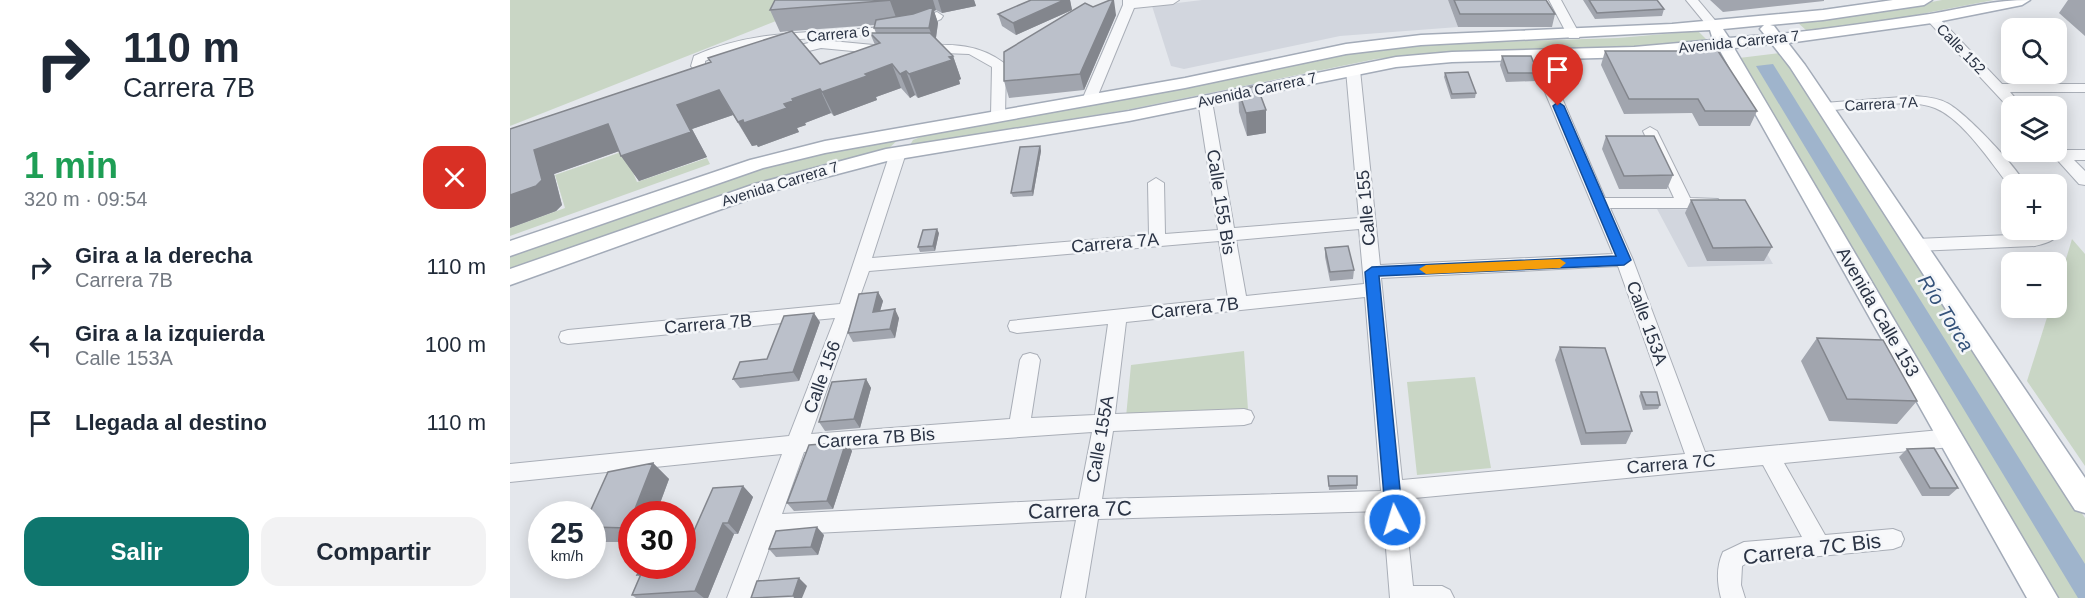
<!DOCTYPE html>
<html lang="es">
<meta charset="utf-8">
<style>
:root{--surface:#fff;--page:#f2f2f3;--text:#1f2937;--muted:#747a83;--accent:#0f766e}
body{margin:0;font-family:Arial,sans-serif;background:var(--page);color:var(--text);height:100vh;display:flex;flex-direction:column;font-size:22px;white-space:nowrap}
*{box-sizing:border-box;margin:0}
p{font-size:20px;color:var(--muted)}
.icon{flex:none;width:33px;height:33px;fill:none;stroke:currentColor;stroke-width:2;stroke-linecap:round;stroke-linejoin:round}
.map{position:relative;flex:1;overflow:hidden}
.sheet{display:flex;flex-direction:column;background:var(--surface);width:510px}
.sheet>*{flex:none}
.guide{background:#fff;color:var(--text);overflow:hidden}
.controls{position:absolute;left:1491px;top:18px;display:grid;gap:12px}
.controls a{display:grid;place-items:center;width:66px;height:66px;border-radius:12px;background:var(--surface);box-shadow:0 3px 15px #0003;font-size:30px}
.speed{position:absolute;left:18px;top:501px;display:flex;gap:12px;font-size:30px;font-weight:700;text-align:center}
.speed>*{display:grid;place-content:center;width:78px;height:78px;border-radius:50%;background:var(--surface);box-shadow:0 3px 15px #0003;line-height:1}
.speed small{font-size:15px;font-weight:400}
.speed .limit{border:9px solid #d22;background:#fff;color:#111}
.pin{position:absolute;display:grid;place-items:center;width:51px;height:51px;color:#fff;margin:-62px -26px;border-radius:50% 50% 50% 0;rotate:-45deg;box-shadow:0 0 6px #0007}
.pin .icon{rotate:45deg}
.me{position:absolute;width:66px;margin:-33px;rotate:355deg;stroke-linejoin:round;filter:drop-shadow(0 0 4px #0008)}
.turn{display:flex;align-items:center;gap:21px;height:126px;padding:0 24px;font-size:27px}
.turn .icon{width:78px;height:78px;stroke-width:2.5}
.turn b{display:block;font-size:42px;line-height:51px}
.round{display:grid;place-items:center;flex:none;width:63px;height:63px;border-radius:18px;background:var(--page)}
.overview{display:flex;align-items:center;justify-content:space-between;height:102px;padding:0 24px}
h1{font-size:36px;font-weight:700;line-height:45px;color:#1e9e55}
.button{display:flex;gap:12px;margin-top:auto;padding:12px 24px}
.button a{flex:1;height:69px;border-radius:18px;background:var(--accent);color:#fff;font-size:24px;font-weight:700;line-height:69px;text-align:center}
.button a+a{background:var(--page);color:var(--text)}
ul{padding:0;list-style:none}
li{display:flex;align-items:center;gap:18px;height:78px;padding:0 24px}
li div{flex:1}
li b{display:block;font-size:22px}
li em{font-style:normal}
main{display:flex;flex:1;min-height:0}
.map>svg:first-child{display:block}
.built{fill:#d2d6de}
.green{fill:#c9d6c5}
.water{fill:#9fb4cc}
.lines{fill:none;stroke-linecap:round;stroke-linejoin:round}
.minor-casing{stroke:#a9aeb7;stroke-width:2}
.major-casing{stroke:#a3abb8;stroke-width:3}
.minor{fill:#f7f8fa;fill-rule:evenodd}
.major{fill:#fff;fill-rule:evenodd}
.wall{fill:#a1a5ae;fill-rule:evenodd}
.shaded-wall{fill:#83868d}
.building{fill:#bbc0ca;stroke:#83868d;stroke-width:1.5}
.route{fill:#1a73e8;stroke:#114b97;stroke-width:1.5}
.slow{fill:#f59e0b}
.labels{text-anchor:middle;stroke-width:5;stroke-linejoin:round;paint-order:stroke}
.far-street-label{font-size:15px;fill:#2b3445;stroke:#f4f6f9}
.street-label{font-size:18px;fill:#2b3445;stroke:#f4f6f9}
.water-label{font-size:20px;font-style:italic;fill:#34527a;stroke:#f4f6f9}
.near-street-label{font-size:21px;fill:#2b3445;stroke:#f4f6f9}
</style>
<main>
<section class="sheet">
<div class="guide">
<div class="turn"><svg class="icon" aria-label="right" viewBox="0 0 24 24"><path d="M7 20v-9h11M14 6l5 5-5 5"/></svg><div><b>110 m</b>Carrera 7B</div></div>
</div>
<div class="overview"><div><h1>1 min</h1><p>320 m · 09:54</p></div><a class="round" style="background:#d93025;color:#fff"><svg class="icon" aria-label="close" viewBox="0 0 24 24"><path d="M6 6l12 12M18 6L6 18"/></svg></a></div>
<ul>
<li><svg class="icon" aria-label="right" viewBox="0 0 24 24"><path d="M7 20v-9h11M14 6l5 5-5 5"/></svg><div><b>Gira a la derecha</b><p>Carrera 7B</p></div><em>110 m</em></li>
<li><svg class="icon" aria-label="left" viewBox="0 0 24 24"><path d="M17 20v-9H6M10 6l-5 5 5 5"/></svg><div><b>Gira a la izquierda</b><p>Calle 153A</p></div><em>100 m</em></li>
<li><svg class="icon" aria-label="arrive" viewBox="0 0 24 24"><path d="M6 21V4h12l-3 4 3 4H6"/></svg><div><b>Llegada al destino</b></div><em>110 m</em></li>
</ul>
<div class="button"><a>Salir</a><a>Compartir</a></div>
</section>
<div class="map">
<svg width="1575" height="598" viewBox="0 0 1575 598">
<rect width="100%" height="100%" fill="#e4e7ec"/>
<path class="built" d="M692,0h246l10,27 -118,9 -156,33 -13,-3 -19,-60z
M1147,209l85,1 31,54 -85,3z"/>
<path class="green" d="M0,0h319l-319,126z
M1432,0h52l-94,18 -93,13 -10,-9 82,-10z
M1188,31l9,9 -90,8 -178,5 -63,6 -250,51 -216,35 3,-5 10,-4 234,-43 213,-44 60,-5 188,-6z
M1270,53l305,465v80h-29l-317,-540z
M392,136l-15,14 -63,14 -90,26 -224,80v-15l237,-82 67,-19z
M114,151l13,31 70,-24 3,6 -200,72v-8l55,-20 -10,-33z
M1562,239l13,15v212l-58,-85 23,-73h6l1,-19z
M734,351l4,59 -122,7 5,-52z
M965,377l16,91 -74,7 -10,-93z"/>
<path class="water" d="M1263,64l312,500v34h-7l-322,-532z"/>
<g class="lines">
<defs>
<path id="minor" d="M613,0h56l-6,4 -39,4 -38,92 -2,3h-10l-2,-3 41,-95z
M1039,0h12l19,35 -1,3h-10z
M1176,0h12l21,25 -2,3h-8z
M427,12l6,4 -2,3c-30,15 -62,15 -95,17 -47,3 -97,4 -141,25v3l20,4 2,3 -2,3c-13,3 -25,2 -34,-8l3,-10c65,-30 135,-21 204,-31 14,-2 25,-9 39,-13z
M1422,14l4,1 66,69h83v8h-75l12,14h-10l-2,3 -82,-88 -2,-3 2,-3z
M311,40l63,6 7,4 -7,4 -63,-6 -37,9 -7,-4 2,-3z
M413,45c30,-1 56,-1 81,18l2,3 -1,49 -2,3 -5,1 -7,-4 1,-48 -23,-13 -51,-2 -2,-3z
M1026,50l7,4 62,144h69l-31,-67 7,-4 7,4 33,67 28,1 2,4 -2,4 -6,1h-102l23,52 72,192 246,-23 7,3 3,6 -3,6 -7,3 -167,16 41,72 68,-6 8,3 3,7 -3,7 -8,3 -146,14 -5,3 -1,19 4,13h-24c-4,-15 -5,-31 2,-46l21,-10 58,-5 -39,-72 -359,34 9,87h29l8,4 4,8h-64l-7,-87 -285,8 -13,79h-24l15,-78 -302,15 -23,63h-24l55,-144 -272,28v-18l279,-28 46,-118 -267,26 -7,-2 -2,-5 2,-5 7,-2 272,-26 50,-151 8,-5 8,5 -34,105 277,-23 -1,-52 8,-5 8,5 1,51 53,-4 -20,-129 7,-4 7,4 22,127 125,-10 -13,-148 7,-4 7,4 20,195 233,-11 -84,-200zM849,229l5,55 -118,12 -10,-56zM709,241l9,57 -218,23 -2,5 2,5 7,2 91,-9 -13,91 -64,3 9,-58 -3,-5 -7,-2 -7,2 -3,5 -10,59 -199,15 58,-163zM1108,266l67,188 -283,26 -21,-202zM855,297l16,194 -279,8 11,-68 131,-6 7,-2 3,-6 -3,-6 -7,-2 -129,5 11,-92zM582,432l-13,67 -297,15 22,-62z
M1405,96c11,1 23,2 32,7 19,10 69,63 78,81h-13l-1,4c-20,-25 -47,-68 -76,-80 -25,-11 -83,1 -111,3l-7,-4 7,-4z
M1546,146l9,4h20v10h-11l11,11v14l-6,-1 -28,-31 -2,-1h7z
M1546,225l6,5c-6,11 -16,13 -27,16l-119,5 -6,-2 -2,-4 2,-4 6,-2 119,-5 9,-4h12z"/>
<path id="major" d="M1383,0h39l-8,5 -101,15 -53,5 4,1 6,8c50,-5 100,-13 150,-20 35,-6 64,-14 100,-14l-8,5 -90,18 -144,20 17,22 280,413v35l-10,-3 -285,-443 -18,-23 -38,4 324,550h-31l-308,-549 -85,8 -182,5 -56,5 -267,54 -242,40 -118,31 -259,93v-16l245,-85 131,-35 243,-38 267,-54 56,-5 182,-5 79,-7 -3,-10 -289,15 -75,9 -161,34 -360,65 -62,15 -253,88v-15l240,-81 75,-19 360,-63 161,-34 75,-9 251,-11 151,-14zM1254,25l-4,4 5,6 -36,3 -6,-9z"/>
</defs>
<use href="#minor" class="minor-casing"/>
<use href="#major" class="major-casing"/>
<use href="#minor" class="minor"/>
<use href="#major" class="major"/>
</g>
<path class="wall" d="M265,0h199l2,6 -34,7 -6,-3 -2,1 4,12 -2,15 17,18 8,23 -2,1 1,4 -42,14 -3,-3 -5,3 -9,-10 -25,9 1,3 -43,16 -3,-3 -26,10 1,2 -9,3 2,4 -41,15 -1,-2 -5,1 -19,-31 -41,14 15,28 -68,24 -18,-25 -2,-5 -65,23 8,31 -6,6 -46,17v-99l201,-67 79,-31 -10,1 -10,-22zM364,25v3l2,5h-6l5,12 -55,19 -28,-33z
M521,0h39l2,10 -56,25 -14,-9 -4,-12z
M938,0h98l9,14 -3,13h-94z
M1073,0h74l7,9 -2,7 -67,3z
M1200,0h114v1l-101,11z
M1558,0h17v36l-26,-23z
M583,7l23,8 -32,75 -75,8 -5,-17z
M1095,51l152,60 -7,15h-51l-7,-13 -68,1 -23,-49z
M992,56l36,17 -2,8 -30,1 -6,-17z
M935,73l31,20 -1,5 -24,1 -7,-22z
M728,89l28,44 -19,3 -8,-24z
M1096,136l67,39 -6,14h-48l-17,-40z
M530,146l1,5 -8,45 -20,1 -2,-4z
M1181,200l81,47 -8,14h-57l-22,-48z
M429,233l-4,18 -15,1 -2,-5z
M815,248l29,22 -1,9 -23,2 -5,-24z
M368,292l5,9 -3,10 19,7 -4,20 -42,4 -5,-9z
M310,322l-21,59 -59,7 -7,-9 34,-20z
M1307,338l100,63 -20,23 -68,-3 -28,-60z
M1050,347l72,84 -6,13 -45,1 -26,-85z
M356,379l5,9 -11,40 -35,3 -6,-9z
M1131,392l19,13 -2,4 -15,1 -4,-14z
M336,442l6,9 -19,58 -39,2 -7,-8z
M1397,449l51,39 -9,8h-27l-23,-39z
M143,463l16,16 -13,35h-24v28h-30l-10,-8v-20z
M818,476l29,9v4l-28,1z
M233,486l10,11 -15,37h-4l-26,64h-72l-4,-3 8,-18 -3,-2 56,-42z
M314,535l-6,20 -42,2 -7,-8z"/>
<path class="shaded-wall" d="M383,0h40l3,10 -2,1 4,12 -3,21 -6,-16 -31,-5 -8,-22z
M428,0h36l2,6 -34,7z
M554,0h6l2,10 -56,25 -3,-12z
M603,0h1l2,15 -32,75 -4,-16z
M443,56l8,23 -2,1 1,4 -42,14 -9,-24z
M382,64l9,24 -25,9 1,3 -43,16 -12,-24 43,-18z
M396,71l9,24 -5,3 -10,-24z
M310,89l11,24 -26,10 1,2 -9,3 2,4 -41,15 -1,-2 -5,1 -14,-24 46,-18 8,-5z
M209,90l14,25 -41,14 15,28 -68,24 -18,-25 56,-51z
M756,110v23l-19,3 -1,-23z
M98,124l17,25 -71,25 8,31 -6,6 -46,17v-33l24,-45z
M530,146l1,5 -8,45 -1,-5z
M427,229l2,4 -4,18 -2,-5z
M368,292l5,9 -6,20 -4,-9z
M385,309l4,9 -4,20 -5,-9z
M304,313l6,9 -21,59 -6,-9z
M356,379l5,9 -11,40 -6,-9z
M336,442l6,9 -19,58 -6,-8z
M143,463l16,16 -13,35h-23z
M233,486l10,11 -15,37 -10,-11z
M122,518v13l-4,-3z
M213,523l11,11 -26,64h-4l-9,-7z
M307,527l7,8 -6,20 -7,-8z
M289,578l8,8 -5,12h-8l-1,-2z"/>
<path class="building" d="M265,0h118l-123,10z
M521,0h33l-51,23 -15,-9z
M600,0h3l-33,74 -76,7v-29l81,-49 8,4z
M944,0h92l9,14h-95z
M1079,0h68l7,9 -67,4z
M423,7l-4,21h-55l2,-8 37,-6z
M282,31l28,33 60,-21 -10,-10h60l23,23 -4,1 3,3 -43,14 -3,-3 -6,3 -8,-10 -27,10 2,2 -45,16 -2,-3 -28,10 1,2 -9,3 3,4 -43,15 -1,-3 -5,2 -19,-32 -42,15 14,27 -70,24 -13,-32 -74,26 8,30 -6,6 -26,9v-66l201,-67 -3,-4z
M1095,51h113l39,60h-52l-7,-12h-69z
M992,56h29l7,17h-30z
M958,72l8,21 -24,1 -7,-21z
M747,86l9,24 -20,3 -8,-24z
M1096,136h48l19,39 -49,1z
M530,146l-8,45 -21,2 9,-46z
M1181,200h54l27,47 -59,1z
M427,229l-4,17 -15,1 5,-17z
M838,246l6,24 -24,2 -5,-24z
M368,292l-5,20 22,-3 -5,20 -42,4 11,-39z
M304,313l-21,59 -60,7 7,-17 27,-3 17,-43z
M1307,338l66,2 34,61 -70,-2z
M1050,347l45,1 27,83 -46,2z
M356,379l-12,40 -35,3 13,-40z
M1131,392h16l3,13h-14z
M336,442l-19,59 -40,2 22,-58z
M1424,448l24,40h-28l-23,-39z
M143,463l-20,51h-1v4l-4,10 -36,-1v-13h-3l19,-42z
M818,476h29v9l-28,1z
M233,486l-15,37h-5l-28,68 -63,4 9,-21 -4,1 4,-9h41v-32l11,-1 20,-45z
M307,527l-6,20 -42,2 7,-18z
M289,578l-6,18 -42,2 6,-17z"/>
<path class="route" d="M1048,102l6,4 67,154 -7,5 -245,11 24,244 -2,6 -6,2 -6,-2 -3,-6 -21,-248 7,-5 244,-11 -63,-150z"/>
<path class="slow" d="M1050,259l6,4 -6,5 -134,6 -7,-5 7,-4z"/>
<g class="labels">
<g class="far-street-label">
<text transform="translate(328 34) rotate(-5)" y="5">Carrera 6</text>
<text transform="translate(1229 42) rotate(-6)" y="5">Avenida Carrera 7</text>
<text transform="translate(1451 49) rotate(46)" y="5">Calle 152</text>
<text transform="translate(747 90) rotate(-12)" y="5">Avenida Carrera 7</text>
<text transform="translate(1371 104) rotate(-3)" y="5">Carrera 7A</text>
<text transform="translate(270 184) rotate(-17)" y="5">Avenida Carrera 7</text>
</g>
<g class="street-label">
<text transform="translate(711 202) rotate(81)" y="6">Calle 155 Bis</text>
<text transform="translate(856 208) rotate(-95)" y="6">Calle 155</text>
<text transform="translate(605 243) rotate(-5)" y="6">Carrera 7A</text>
<text transform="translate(685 308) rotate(-6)" y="6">Carrera 7B</text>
<text transform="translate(1368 312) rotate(60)" y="6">Avenida Calle 153</text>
<text transform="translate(1137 323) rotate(70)" y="6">Calle 153A</text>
<text transform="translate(198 324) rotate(-5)" y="6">Carrera 7B</text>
<text transform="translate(312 377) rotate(-70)" y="6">Calle 156</text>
<text transform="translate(366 438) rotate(-4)" y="6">Carrera 7B Bis</text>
<text transform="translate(590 439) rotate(-80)" y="6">Calle 155A</text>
<text transform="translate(1161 464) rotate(-5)" y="6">Carrera 7C</text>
</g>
<g class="water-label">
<text transform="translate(1436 313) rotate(58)" y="7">Río Torca</text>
</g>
<g class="near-street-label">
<text transform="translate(570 510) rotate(-2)" y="7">Carrera 7C</text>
<text transform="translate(1302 549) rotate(-7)" y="7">Carrera 7C Bis</text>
</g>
</g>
</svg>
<div class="controls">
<a><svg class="icon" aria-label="search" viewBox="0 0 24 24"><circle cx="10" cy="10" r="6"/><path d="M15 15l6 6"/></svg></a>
<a><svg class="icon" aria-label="layers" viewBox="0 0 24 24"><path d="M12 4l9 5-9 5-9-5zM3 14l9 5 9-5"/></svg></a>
<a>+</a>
<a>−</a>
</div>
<div class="speed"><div>25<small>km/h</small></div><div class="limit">30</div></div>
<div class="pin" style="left:1048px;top:106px;background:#d93025"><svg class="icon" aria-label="arrive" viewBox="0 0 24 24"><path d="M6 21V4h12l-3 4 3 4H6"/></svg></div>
<svg class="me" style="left:885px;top:520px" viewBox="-20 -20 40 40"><circle r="17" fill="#1a73e8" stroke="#fff" stroke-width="3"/><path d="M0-11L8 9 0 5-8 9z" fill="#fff"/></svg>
</div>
</main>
